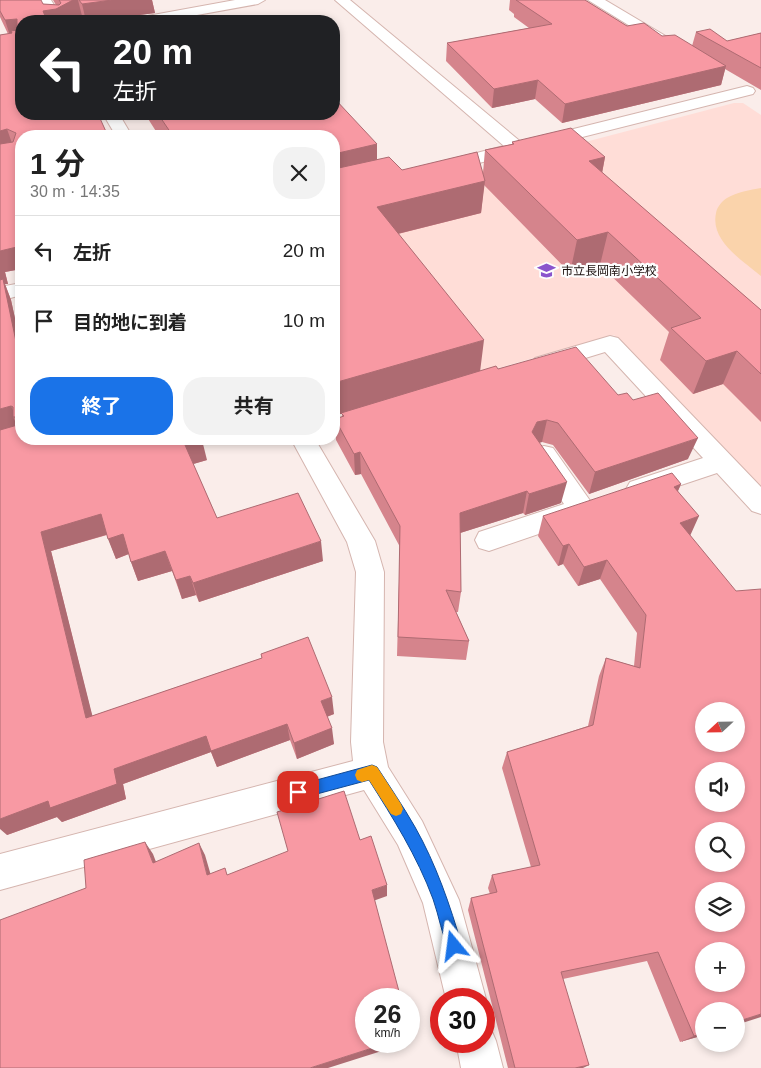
<!DOCTYPE html>
<html lang="ja">
<meta charset="utf-8">
<style>
:root{--surface:#fff;--page:#f2f2f2;--text:#222;--muted:#767676;--line:#e0e0e0;--accent:#1a73e8}
body{margin:0;font-family:Helvetica,"Noto Sans JP",sans-serif;background:var(--page);color:var(--text);height:100vh;display:flex;flex-direction:column;font-size:19px;white-space:nowrap}
*{box-sizing:border-box;margin:0}
p{font-size:16px;color:var(--muted)}
.icon{flex:none;width:28px;height:28px;fill:none;stroke:currentColor;stroke-width:2;stroke-linecap:round;stroke-linejoin:round}
.map{position:relative;flex:1;overflow:hidden}
.sheet{position:absolute;left:15px;top:130px;width:325px;height:315px;display:flex;flex-direction:column;background:var(--surface);border-radius:20px;box-shadow:0 2px 8px #0003}
.sheet>*{flex:none}
.top-card{position:absolute;left:15px;top:15px;width:325px;height:105px;border-radius:20px;box-shadow:0 2px 8px #0003;background:#202124;color:#fff;overflow:hidden}
.needle{width:32px;rotate:248deg}
.tools{position:absolute;left:695px;top:702px;display:grid;gap:10px}
.tools a{display:grid;place-items:center;width:50px;height:50px;border-radius:50%;background:var(--surface);box-shadow:0 2px 8px #0003;font-size:25px}
.speed{position:absolute;left:355px;top:988px;display:flex;gap:10px;font-size:25px;font-weight:700;text-align:center}
.speed>*{display:grid;place-content:center;width:65px;height:65px;border-radius:50%;background:var(--surface);box-shadow:0 2px 8px #0003;line-height:1}
.speed small{font-size:12px;font-weight:400}
.speed .limit{border:8px solid #d22;background:#fff;color:#111}
.pin{position:absolute;display:grid;place-items:center;width:42px;height:42px;color:#fff;margin:-21px;border-radius:10px;box-shadow:0 2px 8px #0006}
.me{position:absolute;width:55px;margin:-28px;rotate:344deg;stroke-linejoin:round;filter:drop-shadow(0 0 4px #0008)}
.turn{display:flex;align-items:center;gap:18px;height:105px;padding:0 15px;font-size:22px}
.turn .icon{width:65px;height:65px;stroke-width:2.5}
.turn b{display:block;font-size:35px;line-height:42px}
.round{display:grid;place-items:center;flex:none;width:52px;height:52px;border-radius:20px;background:var(--page)}
.headline{display:flex;align-items:center;justify-content:space-between;height:85px;padding:0 15px}
h1{font-size:30px;font-weight:700;line-height:38px}
.cta{display:flex;gap:10px;margin-top:auto;padding:10px 15px}
.cta a{flex:1;height:58px;border-radius:20px;background:var(--accent);color:#fff;font-size:20px;font-weight:700;line-height:58px;text-align:center}
.cta a+a{background:var(--page);color:var(--text)}
ul{padding:0;list-style:none}
li{display:flex;align-items:center;gap:15px;height:70px;padding:0 15px;border-top:1px solid var(--line)}
li div{flex:1}
li b{display:block;font-size:19px}
li em{font-style:normal}
.map>svg:first-child{display:block}
.built{fill:#ffddd7}
.green{fill:#fad3ab}
.lines{fill:none;stroke-linecap:round;stroke-linejoin:round}
.minor-casing{stroke:#d5b5af;stroke-width:2}
.minor{fill:#fff;fill-rule:evenodd}
.wall{fill:#d5848c}
.shaded-wall{fill:#ae6b72}
.building{fill:#f899a3;stroke:#ae6b72;fill-rule:evenodd}
.route{fill:#1a73e8;stroke:#114b97}
.slow{fill:#f59e0b}
.labels{text-anchor:middle;stroke-width:4.5;stroke-linejoin:round;paint-order:stroke}
.far-poi-label{font-size:12px;fill:#190e0c;stroke:#fdfdfd;text-anchor:start}
</style>
<div class="map">
<svg width="761" height="1068" viewBox="0 0 761 1068">
<rect width="100%" height="100%" fill="#faedea"/>
<path class="built" d="M734,103h9l18,12v374l-147,-154 -280,80v-207z"/>
<path class="green" d="M761,188v88c-19,-16 -51,-35 -45,-63 1,-6 6,-12 11,-15 10,-6 23,-8 34,-10z"/>
<g class="lines">
<defs>
<path id="minor" d="M37,0h14l13,21h-14z
M235,0h30l-7,4 -94,17h-29l2,-3 5,-1z
M335,0h15l171,142 226,-56 6,2 2,3 -2,3 -310,78 -6,-1 -3,-4 3,-4 67,-17z
M588,0h17l69,41 2,3 -2,3h-10z
M103,114h16l13,22h-16z
M21,283v12l-21,6v-14z
M610,336l8,2 143,149v27l-9,-3 -35,-38 -78,26 -9,-3 -4,-7 4,-7 73,-24 -98,-106 -62,19 -8,-3 -4,-5 4,-5z
M291,439h24l60,102 9,31 -1,170 5,25 34,54 37,79 27,99 -2,5v-5h-38l-23,-96 -25,-58 -34,-55 -364,100v-36l353,-93 -2,-19 5,-170 -9,-30z
M544,446l9,2 38,54 4,7 -4,7 -102,35 -10,-3 -4,-8 4,-8 85,-28 -33,-49 4,-7z
M484,1024l6,3 6,14 7,27h-42l-5,-27h28z"/>
</defs>
<use href="#minor" class="minor-casing"/>
<use href="#minor" class="minor"/>
</g>
<path class="wall" d="M0,0l56,5 -3,-5h99l3,13 -62,8h-7l-4,-5 -61,5v248l-16,3 3,12h-3l6,16 10,46v93l186,21 -14,4 24,54 106,43 -124,41 -3,-7 -14,4 -10,-28 -34,10 -7,-19 -2,-8 -13,5 -9,-24 -56,16 41,165 170,-58 -1,-4 73,60 -7,3 7,27 -37,15 -7,-19 -73,27 -6,-15 -88,32 3,15 -64,23 -5,-5 -50,18 -7,-800 8,-1 -8,-17z
M510,0h75l42,26 35,10 30,10 4,-14 31,9 34,-8v57l-36,-21 -4,16 -159,38 -27,-24 -43,9 -46,-47 1,-18 82,-15 -15,-11v-3l-5,-4z
M145,114h189l43,30v15l25,11 81,3 2,-23 27,-6v-2l93,15 -3,16 159,137v112l-38,-38 -30,10 -33,-34 9,-28 -69,-67 -30,8 -86,-88 -3,28 -83,21 82,137 18,-2 120,26 70,64 -99,35 -36,-49 -11,-3 -3,1 22,60 -36,12 -2,-2 -63,20 1,59 -3,20h-2l13,29 -3,19 -69,-4 3,-109 -39,-73 -6,1 -19,-35 -1,-21 7,-2 -8,-281h-175z
M681,484l-3,7 12,45 14,475v24l-24,7 -33,-81 -84,18 20,89h-75l-40,-158 3,-12 19,-4 -2,-6 4,-13 39,-8 -29,-99 5,-16 81,-26 11,-50 7,-18 28,8 3,-33 -37,-54 -22,7 -15,-22 -5,2 -20,-30 5,-20z"/>
<path class="shaded-wall" d="M73,0h5l4,16 -11,5h-25l-3,-10z
M112,0h40l3,13 -62,8h-7l-4,-17z
M17,19l4,15 -10,5 -6,-19z
M726,66l-5,19 -159,38 3,-19z
M538,80l-3,19 -43,9 2,-19z
M7,129l7,20 -14,3v-21z
M377,144v31l-43,11v-32z
M605,157l-6,32 -10,-28z
M485,181l-4,32 -104,26v-32z
M608,232l-8,33 -30,8 7,-33z
M21,246v23l-16,3 3,12h-3l6,16 10,46v15l-2,-5 -19,-71v-34z
M484,340l-4,32 -146,44v-33z
M737,351l-14,33 -30,10 13,-33z
M11,406l5,11h-3l5,10 -18,5v-23z
M547,420l-5,22 -9,2 -1,-12 5,-10z
M698,438l-10,21 -99,35 6,-22z
M202,440l5,20 -17,5 -5,-20z
M360,452l1,22 -6,1 -1,-21z
M567,482l-6,21 -36,12 4,-21z
M681,484l-9,20 2,-17z
M527,491l-4,22 -66,21 3,-21z
M101,514l8,20 -58,17 46,183 -11,-16 -45,-186z
M699,516l-9,20 -10,-13z
M123,534l8,19 -15,6 -8,-20z
M321,541l2,20 -124,41 -6,-19z
M569,544l-6,20 -5,2 5,-20z
M165,551l7,20 -34,10 -7,-19z
M607,560l-7,19 -22,7 6,-19z
M190,576l6,19 -14,4 -6,-19z
M332,697l2,17 -11,4 -2,-17z
M287,724l3,16 -73,27 -6,-15 -88,32 3,15 -64,23 -5,-5 -50,18 -7,-6v-10l48,-18 66,-32 92,-33z
M332,728l2,16 -37,15 -3,-16z
M145,842l8,12 8,21 -8,-12z
M199,843l6,12 9,31 -7,-11z
M387,885v11l-14,5 -1,-11z
M761,1014v3l-25,8v-3z
M704,1033v2l-24,7 14,-6z
M409,1036h2l-1,6 -82,26h-18l84,-27h15z
M589,1065l-6,3h-8z"/>
<path class="building" d="M0,0h41l2,4 16,1 2,-2 -2,-3h14l-17,9 -13,2 4,10h-26v93h77l10,22h-87v110l-21,5v-107l13,-2 3,-9 -9,-4 -7,2v-96l12,-2 -1,-2 6,-1v-11l-12,1 -5,-9z
M79,0h33l-30,4z
M516,0h69l42,26 17,-3 18,13 13,-1 51,31 -161,38 -27,-24 -44,9 -47,-46 105,-19z
M710,29l17,12 34,-8v35l-65,-36z
M334,98l43,46 -43,10v-18h-161l-15,-22h176z
M571,128l34,29 -16,4 172,149v64l-24,-23 -31,10 -35,-33 30,-10 -93,-86 -31,8 -92,-90 29,-6 -2,-2z
M477,152l8,29 -108,26 107,133 -150,43v-214l55,-12 13,13z
M3,279l16,77 2,-1v62h-8v-10l-2,-1 -11,3v-129z
M576,347l42,48 9,-2 6,7 25,-7 40,45 -103,34 -37,-49 -11,-3 -10,2 -5,10 35,50 -38,12 -2,-3 -67,22 1,79 -15,-2 23,51 -71,-4 2,-111 -40,-74 -6,2 -19,-35 9,-3 -3,-3 155,-47 2,3z
M21,424v15h181v1l-17,5 32,73 81,-25 23,48 -128,42 -3,-7 -14,4 -11,-29 -34,11 -8,-28 -15,5 -7,-25 -60,18 45,186 176,-60 -1,-4 47,-17 24,60 -11,4 11,27 -38,15 -7,-19 -76,27 -5,-15 -92,33 3,15 -67,24 -2,-7 -48,18v-389z
M672,473l9,11 -7,3 25,29 -19,7 56,68 25,-2v425l-25,8v-11h-32v22l-10,3 -36,-84 -97,20 28,93 -14,3h-60l-44,-170 26,-6 -5,-17 48,-10 -33,-113 86,-27 13,-67 34,10 6,-53 -39,-55 -23,7 -15,-23 -6,2 -20,-30zM704,711h32v33h-32zM704,771h32v33h-32zM704,831h32v33h-32zM704,891h32v33h-32zM704,951h32v33h-32z
M344,791l16,49 11,-4 16,49 -15,5 29,109h-35v42h28l-84,27h-310v-148l86,-32 -2,-28 61,-18 8,21 46,-20 8,32 18,-7 2,7 61,-24 -11,-39z
M409,1028l2,8h-2z"/>
<path class="route" d="M372,765l5,2c13,20 26,39 38,60 21,37 35,78 47,119l-2,5 -6,3 -5,-3c-7,-16 -10,-35 -16,-52 -16,-43 -40,-81 -64,-119l-71,19 -5,-2 -2,-5 2,-5 5,-2z"/>
<path class="slow" d="M372,765l5,2 24,37 2,5 -2,5 -5,2 -5,-2 -22,-34 -7,2 -5,-2 -2,-5 2,-5z"/>
<defs>
<symbol id="school-bare" viewBox="-9 -9 18 18"><path d="M0-5L7-2L0 1L-7-2ZM-4 1L0 2.5L4 1V4Q0 6-4 4Z" fill="#8a54cc" stroke="#fdfdfd" stroke-width="2.5" paint-order="stroke"/></symbol>
</defs>
<g fill-rule="evenodd">
<use href="#school-bare" x="534" y="258" width="25" height="25"/>
</g>
<g class="labels">
<g class="far-poi-label">
<text x="561" y="275">市立長岡南小学校</text>
</g>
</g>
</svg>
<div class="tools">
<a><svg class="needle" viewBox="-14 -14 28 28"><path d="M0-13l5 13h-10z" fill="#e53935"/><path d="M0 13l5-13h-10z" fill="#767676"/></svg></a>
<a><svg class="icon" aria-label="sound" viewBox="0 0 24 24"><path d="M4 9h4l5-4v14l-5-4H4zM17 9q2 3 0 6"/></svg></a>
<a><svg class="icon" aria-label="search" viewBox="0 0 24 24"><circle cx="10" cy="10" r="6"/><path d="M15 15l6 6"/></svg></a>
<a><svg class="icon" aria-label="layers" viewBox="0 0 24 24"><path d="M12 4l9 5-9 5-9-5zM3 14l9 5 9-5"/></svg></a>
<a>+</a>
<a>−</a>
</div>
<div class="speed"><div>26<small>km/h</small></div><div class="limit">30</div></div>
<div class="pin" style="left:298px;top:792px;background:#d93025"><svg class="icon" aria-label="arrive" viewBox="0 0 24 24"><path d="M6 21V4h12l-3 4 3 4H6"/></svg></div>
<svg class="me" style="left:454px;top:946px" viewBox="-20 -20 40 40"><path d="M0-17L14 15 0 8-14 15z" fill="#1a73e8" stroke="#fff" stroke-width="4"/></svg>
<div class="top-card">
<div class="turn"><svg class="icon" aria-label="left" viewBox="0 0 24 24"><path d="M17 20v-9H6M10 6l-5 5 5 5"/></svg><div><b>20 m</b>左折</div></div>
</div>
<section class="sheet">
<div class="headline"><div><h1>1 分</h1><p>30 m · 14:35</p></div><a class="round"><svg class="icon" aria-label="close" viewBox="0 0 24 24"><path d="M6 6l12 12M18 6L6 18"/></svg></a></div>
<ul>
<li><svg class="icon" aria-label="left" viewBox="0 0 24 24"><path d="M17 20v-9H6M10 6l-5 5 5 5"/></svg><div><b>左折</b></div><em>20 m</em></li>
<li><svg class="icon" aria-label="arrive" viewBox="0 0 24 24"><path d="M6 21V4h12l-3 4 3 4H6"/></svg><div><b>目的地に到着</b></div><em>10 m</em></li>
</ul>
<div class="cta"><a>終了</a><a>共有</a></div>
</section>
</div>
